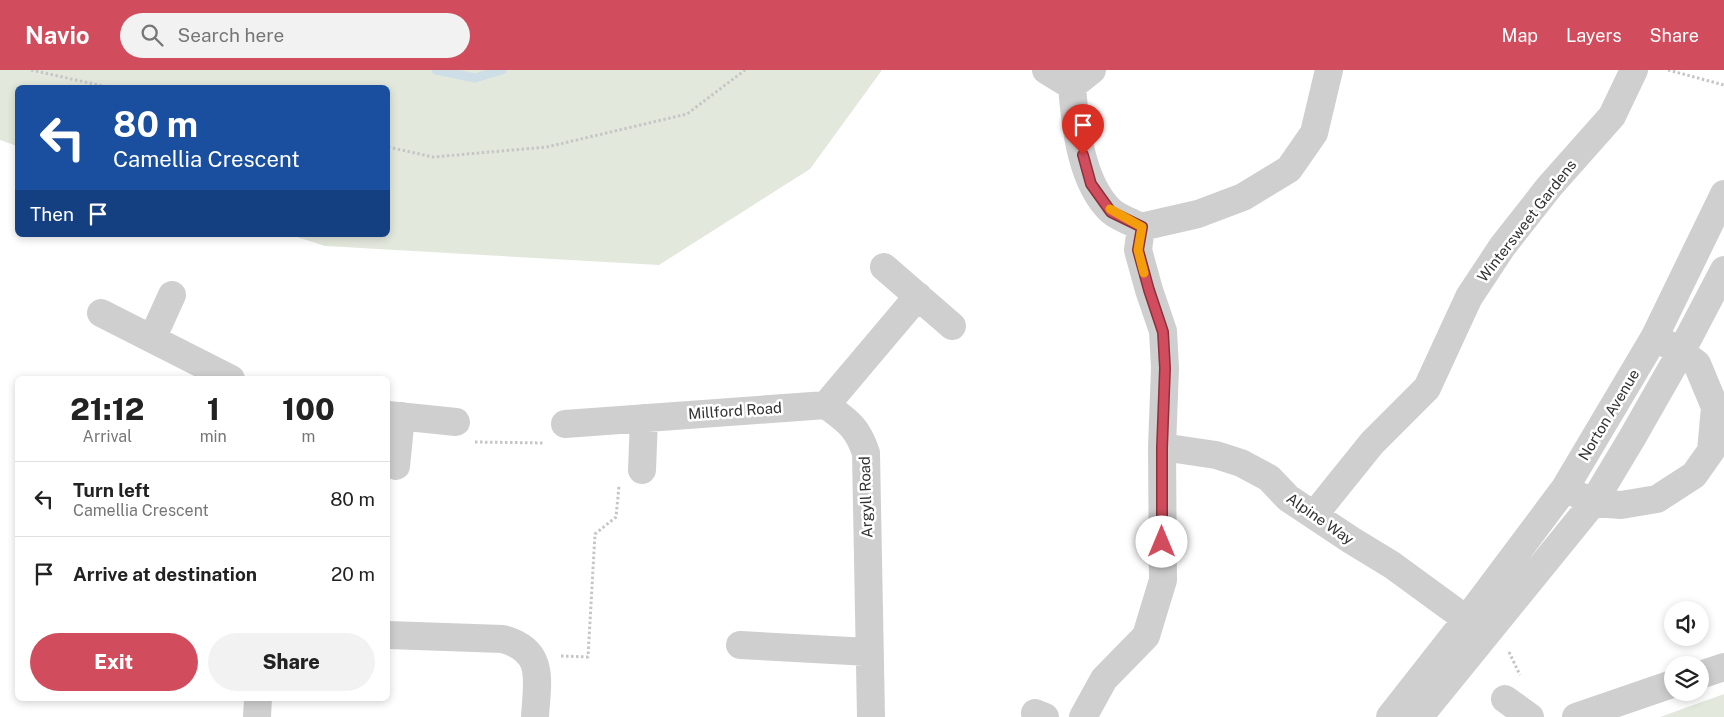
<!DOCTYPE html>
<style>
:root{--surface:#fff;--page:#f2f2f2;--text:#222;--muted:#767676;--line:#e0e0e0;--accent:#d14d5d}
body{margin:0;font-family:"Public Sans",sans-serif;background:var(--page);color:var(--text);height:100vh;display:flex;flex-direction:column;font-size:19px;white-space:nowrap}
*{box-sizing:border-box;margin:0}
p{font-size:16px;color:var(--muted)}
.icon{flex:none;width:28px;height:28px;fill:none;stroke:currentColor;stroke-width:2;stroke-linecap:round;stroke-linejoin:round}
.map{position:relative;flex:1;overflow:hidden}
.drawer{position:absolute;left:15px;top:306px;width:375px;height:325px;display:flex;flex-direction:column;background:var(--surface);border-radius:8px;box-shadow:0 2px 8px #0003}
.drawer>*{flex:none}
.guide{position:absolute;left:15px;top:15px;width:375px;height:152px;border-radius:8px;box-shadow:0 2px 8px #0003;background:#1a4fa0;color:#fff;overflow:hidden}
.tools{position:absolute;left:1664px;top:531px;display:grid;gap:10px}
.tools a{display:grid;place-items:center;width:45px;height:45px;border-radius:50%;background:var(--surface);box-shadow:0 2px 8px #0003;font-size:25px}
.pin{position:absolute;display:grid;place-items:center;width:42px;height:42px;color:#fff;margin:-51px -21px;border-radius:50% 50% 50% 0;rotate:-45deg;box-shadow:0 0 5px #0007}
.pin .icon{rotate:45deg}
.me{position:absolute;width:55px;margin:-28px;rotate:0deg;stroke-linejoin:round;filter:drop-shadow(0 0 4px #0008)}
.turn{display:flex;align-items:center;gap:18px;height:105px;padding:0 15px;font-size:22px}
.turn .icon{width:65px;height:65px;stroke-width:2.5}
.turn b{display:block;font-size:35px;line-height:42px}
.then{display:flex;align-items:center;height:48px;padding:0 15px;background:#0003;gap:10px;font-size:19px}
.eta{display:flex;justify-content:space-evenly;align-items:center;height:85px;text-align:center}
.eta b{font-size:30px;font-weight:800;line-height:35px}
.cta{display:flex;gap:10px;margin-top:auto;padding:10px 15px}
.cta a{flex:1;height:58px;border-radius:30px;background:var(--accent);color:#fff;font-size:20px;font-weight:800;line-height:58px;text-align:center}
.cta a+a{background:var(--page);color:var(--text)}
ul{padding:0;list-style:none}
li{display:flex;align-items:center;gap:15px;height:75px;padding:0 15px;border-top:1px solid var(--line)}
li div{flex:1}
li b{display:block;font-size:19px}
li em{font-style:normal}
header{display:flex;align-items:center;gap:30px;box-sizing:border-box;height:70px;padding:0 25px;background:var(--accent);color:#fff}
header strong{font-size:24px}
nav{display:flex;gap:28px;margin-inline-start:auto;font-size:18px}
.search{width:350px;height:45px;background:var(--page);display:flex;align-items:center;gap:12px;box-sizing:border-box;padding:0 18px;border-radius:28px;color:var(--muted);font-size:19px}
.map>svg:first-child{display:block}
.green{fill:#e3e8dd}
.lines{fill:none;stroke-linecap:round;stroke-linejoin:round}
.stream{stroke:#cddee6;stroke-width:9}
.path{stroke:#c6c6c6;stroke-width:3;stroke-dasharray:2.5 2.5;stroke-linecap:butt}
.minor{stroke:#cfcfcf;stroke-width:28}
.route-casing{stroke:#88323c;stroke-width:12}
.route{stroke:#d14d5d;stroke-width:9}
.slow{stroke:#f59e0b;stroke-width:9}
.labels{text-anchor:middle;stroke-width:5;stroke-linejoin:round;paint-order:stroke}
.street-label{font-size:15px;fill:#323232;stroke:#fff}
</style>
<header>
<strong>Navio</strong>
<div class="search"><svg class="icon" aria-label="search" viewBox="0 0 24 24"><circle cx="10" cy="10" r="6"/><path d="M15 15l6 6"/></svg>Search here</div>
<nav><a>Map</a><a>Layers</a><a>Share</a></nav>
</header>
<div class="map">
<svg width="1724" height="647" viewBox="0 0 1724 647">
<rect width="100%" height="100%" fill="#fff"/>
<path class="green" d="M0,0h882l-72,99 -151,96 -334,-19 -34,-11h97v-147h-370l-1,58 -17,-6z
M1724,624v23h-64z"/>
<g class="lines">
<path class="stream" d="M436,0l39,8 27,-8"/>
<path class="path" d="M31,0l81,18
M1668,0l56,15
M388,77l45,10 114,-10 140,-33 58,-44
M475,372l69,1
M1509,582l11,23
M561,586l27,1 7,-123 21,-17 3,-31"/>
<path class="minor" d="M1046,0l26,16
M1092,0l-20,16c3,39 9,97 39,125 8,7 21,11 30,16l57,-13 45,-17 46,-28 25,-36 15,-63
M884,197l68,59
M101,243l130,66
M152,269l20,-44
M826,335c21,16 31,21 40,48l5,264
M826,335l92,-109
M388,345l68,7
M565,354l261,-19
M1162,377l54,8 25,8 28,15 19,20 63,42 41,25 89,65
M396,396l5,-50
M642,400l2,-52
M1580,426l13,7 28,2 36,-6 37,-24 17,-24 4,-44 -18,-43 -16,-12 -14,-8
M1314,445l58,-72 55,-55 42,-91 33,-50 47,-60 63,-71 22,-46
M388,565l115,4c43,12 34,42 32,78
M740,575l129,7
M1700,605l24,-8
M1505,629l25,18
M1035,643l10,4
M257,647l1,-18
M1083,647l21,-38 42,-43 17,-56 -1,-133 3,-79 -2,-37 -14,-41 -11,-40 3,-23
M1390,647l77,-98 98,-131 89,-150 70,-144
M1419,647l174,-214 39,-65 49,-86 43,-82
M1576,647l96,-33"/>
</g>
<g class="lines">
<defs>
<path id="route" d="M1083,85l8,29 20,28 31,15 -4,23 11,40 14,42 2,36 -3,80v94"/>
</defs>
<use href="#route" class="route-casing"/>
<use href="#route" class="route"/>
<path class="slow" d="M1110,139l32,18 -4,23 6,23"/>
</g>
<g class="labels">
<g class="street-label">
<text transform="translate(1527 151) rotate(-52)" y="5">Wintersweet Gardens</text>
<text transform="translate(735 341) rotate(-4)" y="5">Millford Road</text>
<text transform="translate(1609 345) rotate(-59)" y="5">Norton Avenue</text>
<text transform="translate(866 427) rotate(-92)" y="5">Argyll Road</text>
<text transform="translate(1320 449) rotate(35)" y="5">Alpine Way</text>
</g>
</g>
</svg>
<div class="tools">
<a><svg class="icon" aria-label="sound" viewBox="0 0 24 24"><path d="M4 9h4l5-4v14l-5-4H4zM17 9q2 3 0 6"/></svg></a>
<a><svg class="icon" aria-label="layers" viewBox="0 0 24 24"><path d="M12 4l9 5-9 5-9-5zM3 14l9 5 9-5"/></svg></a>
</div>
<div class="pin" style="left:1083px;top:85px;background:#d93025"><svg class="icon" aria-label="arrive" viewBox="0 0 24 24"><path d="M6 21V4h12l-3 4 3 4H6"/></svg></div>
<svg class="me" style="left:1162px;top:472px" viewBox="-20 -20 40 40"><circle r="19" fill="#fff"/><path d="M0-13L10 11 0 6-10 11z" fill="#d14d5d"/></svg>
<div class="guide">
<div class="turn"><svg class="icon" aria-label="left" viewBox="0 0 24 24"><path d="M17 20v-9H6M10 6l-5 5 5 5"/></svg><div><b>80 m</b>Camellia Crescent</div></div>
<div class="then">Then<svg class="icon" aria-label="arrive" viewBox="0 0 24 24"><path d="M6 21V4h12l-3 4 3 4H6"/></svg></div>
</div>
<section class="drawer">
<div class="eta">
<div><b>21:12</b><p>Arrival</p></div>
<div><b>1</b><p>min</p></div>
<div><b>100</b><p>m</p></div>
</div>
<ul>
<li><svg class="icon" aria-label="left" viewBox="0 0 24 24"><path d="M17 20v-9H6M10 6l-5 5 5 5"/></svg><div><b>Turn left</b><p>Camellia Crescent</p></div><em>80 m</em></li>
<li><svg class="icon" aria-label="arrive" viewBox="0 0 24 24"><path d="M6 21V4h12l-3 4 3 4H6"/></svg><div><b>Arrive at destination</b></div><em>20 m</em></li>
</ul>
<div class="cta"><a>Exit</a><a>Share</a></div>
</section>
</div>
